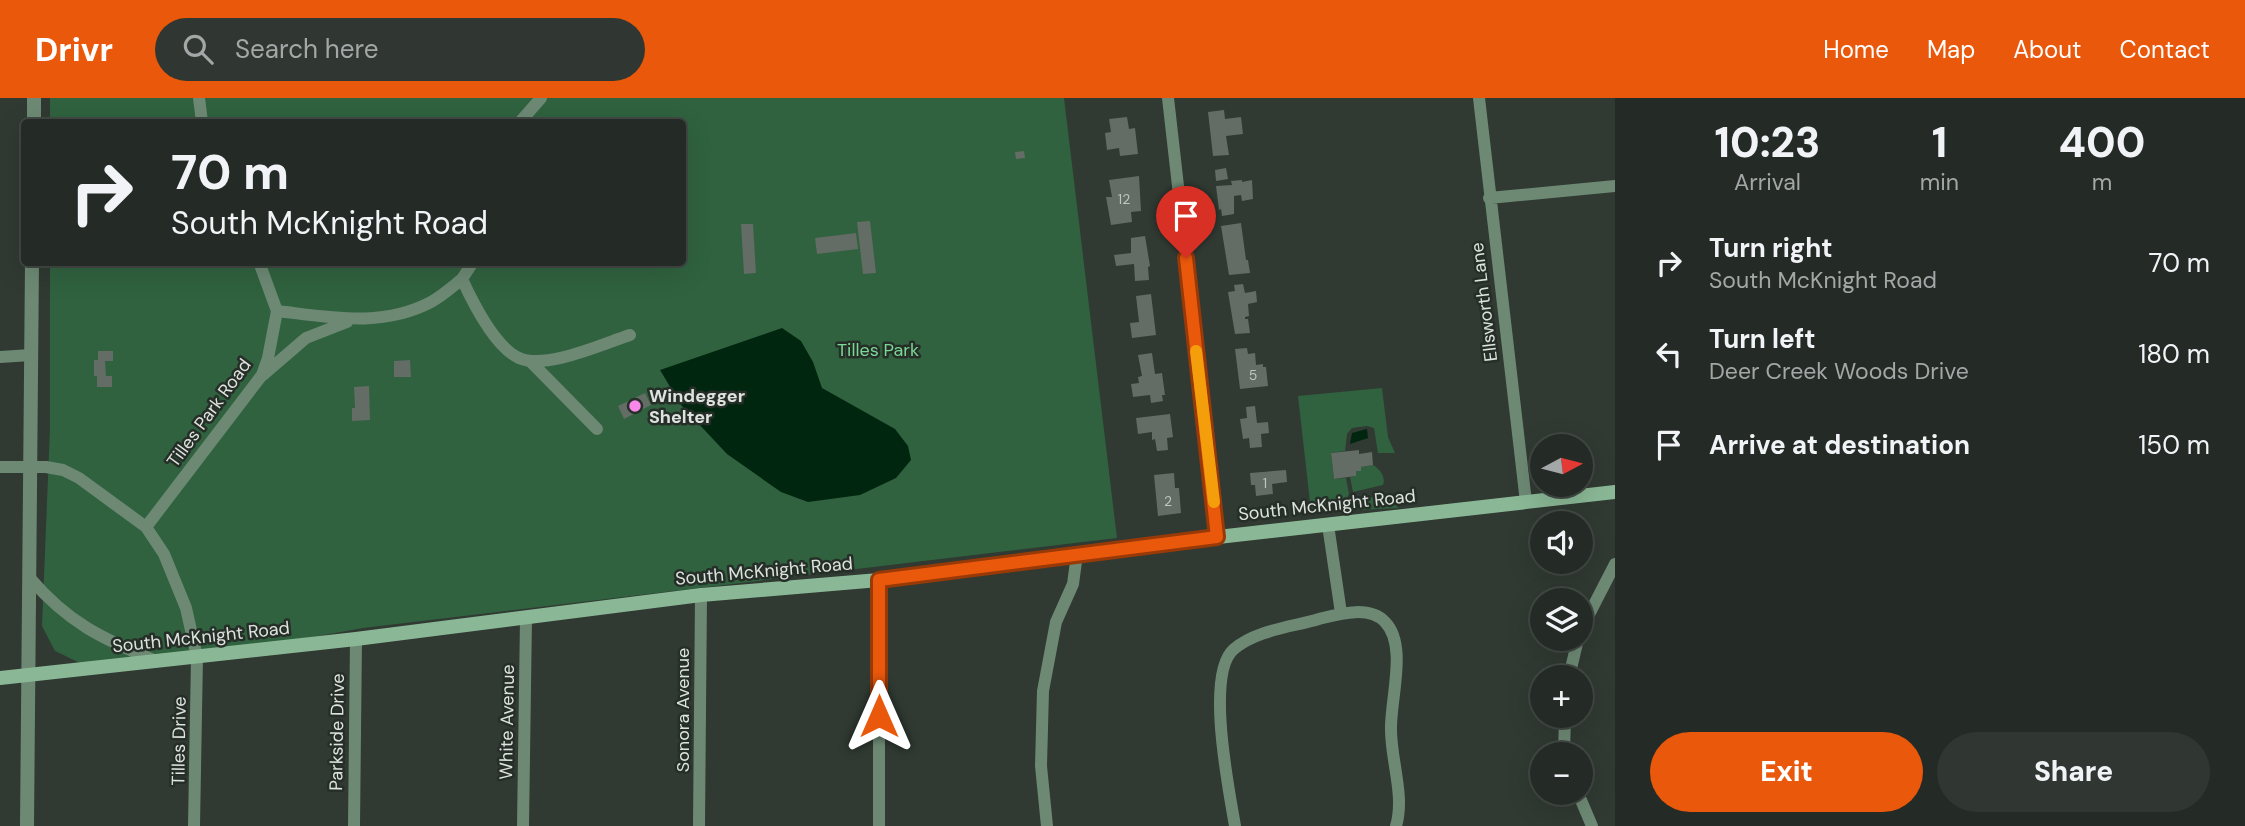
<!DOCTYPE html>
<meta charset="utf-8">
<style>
:root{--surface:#242b26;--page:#303732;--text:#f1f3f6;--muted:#a3a7a7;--line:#414743;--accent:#ea580c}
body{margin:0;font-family:"DM Sans",sans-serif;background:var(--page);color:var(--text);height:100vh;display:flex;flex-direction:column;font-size:26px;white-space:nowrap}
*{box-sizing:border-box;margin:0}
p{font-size:23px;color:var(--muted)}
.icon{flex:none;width:38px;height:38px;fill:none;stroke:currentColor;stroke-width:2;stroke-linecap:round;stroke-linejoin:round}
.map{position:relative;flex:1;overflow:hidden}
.panel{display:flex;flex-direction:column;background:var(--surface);width:630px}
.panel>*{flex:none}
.banner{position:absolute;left:21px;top:21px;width:665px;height:147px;border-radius:7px;box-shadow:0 7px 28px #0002,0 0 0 2px var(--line);background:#242b26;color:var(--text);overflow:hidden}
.needle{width:46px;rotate:83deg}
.fabs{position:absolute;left:1530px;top:336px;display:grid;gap:14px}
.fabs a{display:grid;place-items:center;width:63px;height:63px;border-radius:50%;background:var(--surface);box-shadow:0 7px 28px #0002,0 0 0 2px var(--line);font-size:35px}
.pin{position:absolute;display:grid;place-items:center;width:60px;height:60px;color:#fff;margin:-72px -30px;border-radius:50% 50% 50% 0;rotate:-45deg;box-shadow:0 0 7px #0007}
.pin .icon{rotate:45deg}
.me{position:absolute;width:77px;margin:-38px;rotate:0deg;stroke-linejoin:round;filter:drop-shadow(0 0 5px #0008)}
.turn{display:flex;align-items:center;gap:24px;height:147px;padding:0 35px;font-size:32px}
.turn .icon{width:91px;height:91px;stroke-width:2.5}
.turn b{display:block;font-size:49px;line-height:60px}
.eta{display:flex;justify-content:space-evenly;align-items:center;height:119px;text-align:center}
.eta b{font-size:42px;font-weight:800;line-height:49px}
.button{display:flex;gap:14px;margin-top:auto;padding:14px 35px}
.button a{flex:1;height:80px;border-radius:42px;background:var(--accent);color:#fff;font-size:28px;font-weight:800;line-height:80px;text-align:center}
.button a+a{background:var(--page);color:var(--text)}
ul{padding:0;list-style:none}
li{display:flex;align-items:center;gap:21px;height:91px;padding:0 35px}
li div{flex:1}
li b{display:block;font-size:26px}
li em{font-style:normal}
header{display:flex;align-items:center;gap:42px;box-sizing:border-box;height:98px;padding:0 35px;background:var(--accent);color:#fff}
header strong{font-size:33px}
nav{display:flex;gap:38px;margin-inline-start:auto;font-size:24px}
.search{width:490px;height:63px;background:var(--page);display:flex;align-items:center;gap:18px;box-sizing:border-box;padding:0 24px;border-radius:38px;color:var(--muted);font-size:26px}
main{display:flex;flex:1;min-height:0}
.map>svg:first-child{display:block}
.green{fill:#30623f}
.water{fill:#00260f}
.building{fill:#636c65}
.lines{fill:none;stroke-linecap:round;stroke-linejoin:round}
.minor{stroke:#6d8974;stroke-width:12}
.tertiary{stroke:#6d8974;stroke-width:14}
.secondary{stroke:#8ab896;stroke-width:14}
.route-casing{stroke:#983908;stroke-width:18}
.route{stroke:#ea580c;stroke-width:12}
.slow{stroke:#f59e0b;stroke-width:12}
.poi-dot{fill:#f888ea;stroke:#262e28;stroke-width:2.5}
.labels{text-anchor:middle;stroke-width:5;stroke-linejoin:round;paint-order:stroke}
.number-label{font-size:14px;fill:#bfc5c0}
.street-label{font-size:18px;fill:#dee3df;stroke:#262e28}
.park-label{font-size:18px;fill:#7ad996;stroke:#262e28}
.poi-label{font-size:18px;font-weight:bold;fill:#dee3df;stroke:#262e28;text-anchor:start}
</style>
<header>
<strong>Drivr</strong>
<div class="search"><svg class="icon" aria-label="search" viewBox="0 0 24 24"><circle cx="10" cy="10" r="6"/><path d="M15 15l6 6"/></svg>Search here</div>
<nav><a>Home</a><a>Map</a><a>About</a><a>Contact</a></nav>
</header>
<main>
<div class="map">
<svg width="1615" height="728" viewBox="0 0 1615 728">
<rect width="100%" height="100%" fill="#303932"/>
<path class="green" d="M50,0h1014l53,440 -754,90 -146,26 -137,9 -25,-12 -13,-25 8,-198v-165l632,-1v-140h-632z
M1382,290l6,49 7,16h-17l-4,-25 -7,-2 -15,2 -5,6 -2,17 -14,2 3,26 12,-1 3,16 -3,5v9l-35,3 -13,-115z
M1373,367c7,4 13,12 10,20l-30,7 -3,-15 6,-1v-5l5,-1v-3z
M1376,398c11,0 17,2 22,12l-40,2 -2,-3 3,-6z"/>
<path class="water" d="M782,230l19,13 12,21 9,26 73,41 13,17 3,14 -15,18 -36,17 -52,7 -27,-10 -54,-38 -46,-49 -21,-35z
M1367,331l1,9 -18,6 2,-11z"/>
<path class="building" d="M1224,12l1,9 16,-2 2,17 -17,2 3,19 -16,1 -5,-44z
M1127,19l2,12 6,-1 3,26 -18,2 -1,-8 -12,2 -2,-17 6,-1 -2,-13z
M1024,53l1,7 -9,1 -1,-7z
M1226,70l2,11 -12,2 -1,-11z
M1139,78l2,35 -10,1 1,10 -21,3 -5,-28h6l-3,-17z
M1242,82v2l10,-2 1,19 -11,2 -1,-6 -7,1v18l-12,2 -1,-7 -2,1 -3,-24 16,-1 -1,-4z
M870,123l6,52 -13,1 -6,-52z
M1241,125l5,37h2l2,13 -21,2 -8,-49z
M741,126h12l3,49 -12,1z
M856,135l2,16 -41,5 -2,-16z
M1145,138l5,30 -2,1 1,13 -14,1 -1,-17 -18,2 -2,-11 17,-2v-15z
M1243,186l2,9 11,-2 1,11 -9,2 1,12 -4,1v2h3l2,14 -15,1 -7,-42 7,-1 -1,-6z
M1151,196l5,41 -24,3 -2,-15 9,-1 -3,-26z
M1247,250l1,6 7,-1 1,12 7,-1v3h3l2,19 -28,3 -5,-40z
M98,253h15v10h-8l1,15h6v11h-15v-11h-3v-16h4z
M1152,255l3,21 7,-1 3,22h-3l1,6 -12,2 -1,-8 -17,2 -2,-13 8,-1 -1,-6 4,-1 -4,-21z
M410,262l1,17h-17v-16z
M369,288l1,34 -18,1v-13h3l-1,-21z
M645,295l6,12 -27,14 -6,-13z
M1255,308l2,17 11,-1 1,11 -8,1 1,13 -12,1 -1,-10 -6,1 -3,-20 7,-1 -1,-11z
M1170,316l3,23 -6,1 1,12 -11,1 -2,-12 -3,1v-8l-14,2 -2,-16z
M1359,352v4l13,-2 1,13 -12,2v4h-5v5l-22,3 -3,-26z
M1286,372l1,12 -15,2 1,10 -17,2 -1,-11h-4l-1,-12z
M1174,375l1,15h4l2,25 -23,3 -4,-41z"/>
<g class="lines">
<path class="minor" d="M199,0l3,24
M1168,0l50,439
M1479,0l47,404
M520,24l21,-24
M1489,100l126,-12
M462,181l11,-17
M277,213c53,6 105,17 154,-9 11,-6 21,-15 31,-23 11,24 33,68 57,79 27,12 83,-14 111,-23
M0,259l31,-2
M530,263l67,68
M263,277l43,-37 41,-16
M0,369h46l17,3 16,8 67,49 18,27 22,54 11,49 -3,169
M1328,427l13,88
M146,429l116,-152 6,-17 9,-47 -18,-49
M30,480c38,45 73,61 126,83
M1580,534l35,-68
M1569,579l9,-38
M1564,656l1,-38
M1578,695l14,33
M354,728l2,-187
M523,728l3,-208
M699,728l2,-231
M879,728v-246
M1047,728l-6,-60 2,-75 13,-69 17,-38 4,-30
M1235,728c-6,-36 -30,-153 -1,-177 22,-19 58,-22 85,-30 20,-5 50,-14 66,3 23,23 5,78 6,108 0,31 14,66 5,96"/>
<path class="tertiary" d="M34,24v-24
M27,728l5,-564"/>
<path class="secondary" d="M0,580l356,-39 345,-44 178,-15 339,-43 397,-45"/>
</g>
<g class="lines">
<defs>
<path id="route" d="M879,618v-136l338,-43 -31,-279"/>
</defs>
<use href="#route" class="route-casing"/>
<use href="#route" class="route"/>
<path class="slow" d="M1196,253l18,151"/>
</g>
<circle class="poi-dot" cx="635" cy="308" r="7"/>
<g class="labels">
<g class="number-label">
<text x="1124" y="106">12</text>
<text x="1253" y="282">5</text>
<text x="1265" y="390">1</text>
<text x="1168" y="408">2</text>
</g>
<g class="street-label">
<text transform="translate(1484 204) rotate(-97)" y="6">Ellsworth Lane</text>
<text transform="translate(209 315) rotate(-54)" y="6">Tilles Park Road</text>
<text transform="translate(1327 407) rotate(-6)" y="6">South McKnight Road</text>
<text transform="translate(764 473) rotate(-5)" y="6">South McKnight Road</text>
<text transform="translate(201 539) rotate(-6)" y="6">South McKnight Road</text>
<text transform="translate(683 612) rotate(-90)" y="6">Sonora Avenue</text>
<text transform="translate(507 624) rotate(-89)" y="6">White Avenue</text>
<text transform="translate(337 634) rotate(-89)" y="6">Parkside Drive</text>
<text transform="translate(179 643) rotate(-89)" y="6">Tilles Drive</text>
</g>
<g class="park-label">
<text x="878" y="258">Tilles Park</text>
</g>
<g class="poi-label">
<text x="649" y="304">Windegger<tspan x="649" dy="21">Shelter</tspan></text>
</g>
</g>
</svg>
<div class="fabs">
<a><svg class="needle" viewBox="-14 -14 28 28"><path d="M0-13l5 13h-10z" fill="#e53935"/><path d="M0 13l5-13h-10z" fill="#a3a7a7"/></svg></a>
<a><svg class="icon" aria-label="sound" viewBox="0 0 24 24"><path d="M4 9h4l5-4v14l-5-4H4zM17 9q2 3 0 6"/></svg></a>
<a><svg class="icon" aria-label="layers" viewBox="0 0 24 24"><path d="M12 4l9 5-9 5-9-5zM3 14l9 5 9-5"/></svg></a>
<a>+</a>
<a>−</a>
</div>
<div class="pin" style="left:1186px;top:160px;background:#d93025"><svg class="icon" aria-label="arrive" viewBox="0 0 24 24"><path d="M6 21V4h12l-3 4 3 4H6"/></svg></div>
<svg class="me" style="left:879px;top:618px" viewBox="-20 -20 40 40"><path d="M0-17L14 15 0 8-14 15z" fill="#ea580c" stroke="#fff" stroke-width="4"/></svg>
<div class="banner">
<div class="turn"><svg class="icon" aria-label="right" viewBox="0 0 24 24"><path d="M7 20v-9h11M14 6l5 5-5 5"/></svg><div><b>70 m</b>South McKnight Road</div></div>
</div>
</div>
<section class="panel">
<div class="eta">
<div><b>10:23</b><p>Arrival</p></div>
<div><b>1</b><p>min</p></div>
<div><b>400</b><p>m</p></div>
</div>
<ul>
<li><svg class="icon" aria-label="right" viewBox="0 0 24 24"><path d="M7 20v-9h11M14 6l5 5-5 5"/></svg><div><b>Turn right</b><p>South McKnight Road</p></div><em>70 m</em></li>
<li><svg class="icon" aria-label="left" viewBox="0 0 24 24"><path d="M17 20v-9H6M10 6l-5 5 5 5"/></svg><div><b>Turn left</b><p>Deer Creek Woods Drive</p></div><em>180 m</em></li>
<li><svg class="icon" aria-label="arrive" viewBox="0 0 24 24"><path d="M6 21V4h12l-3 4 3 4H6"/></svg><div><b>Arrive at destination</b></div><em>150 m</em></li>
</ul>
<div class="button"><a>Exit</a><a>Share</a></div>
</section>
</main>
